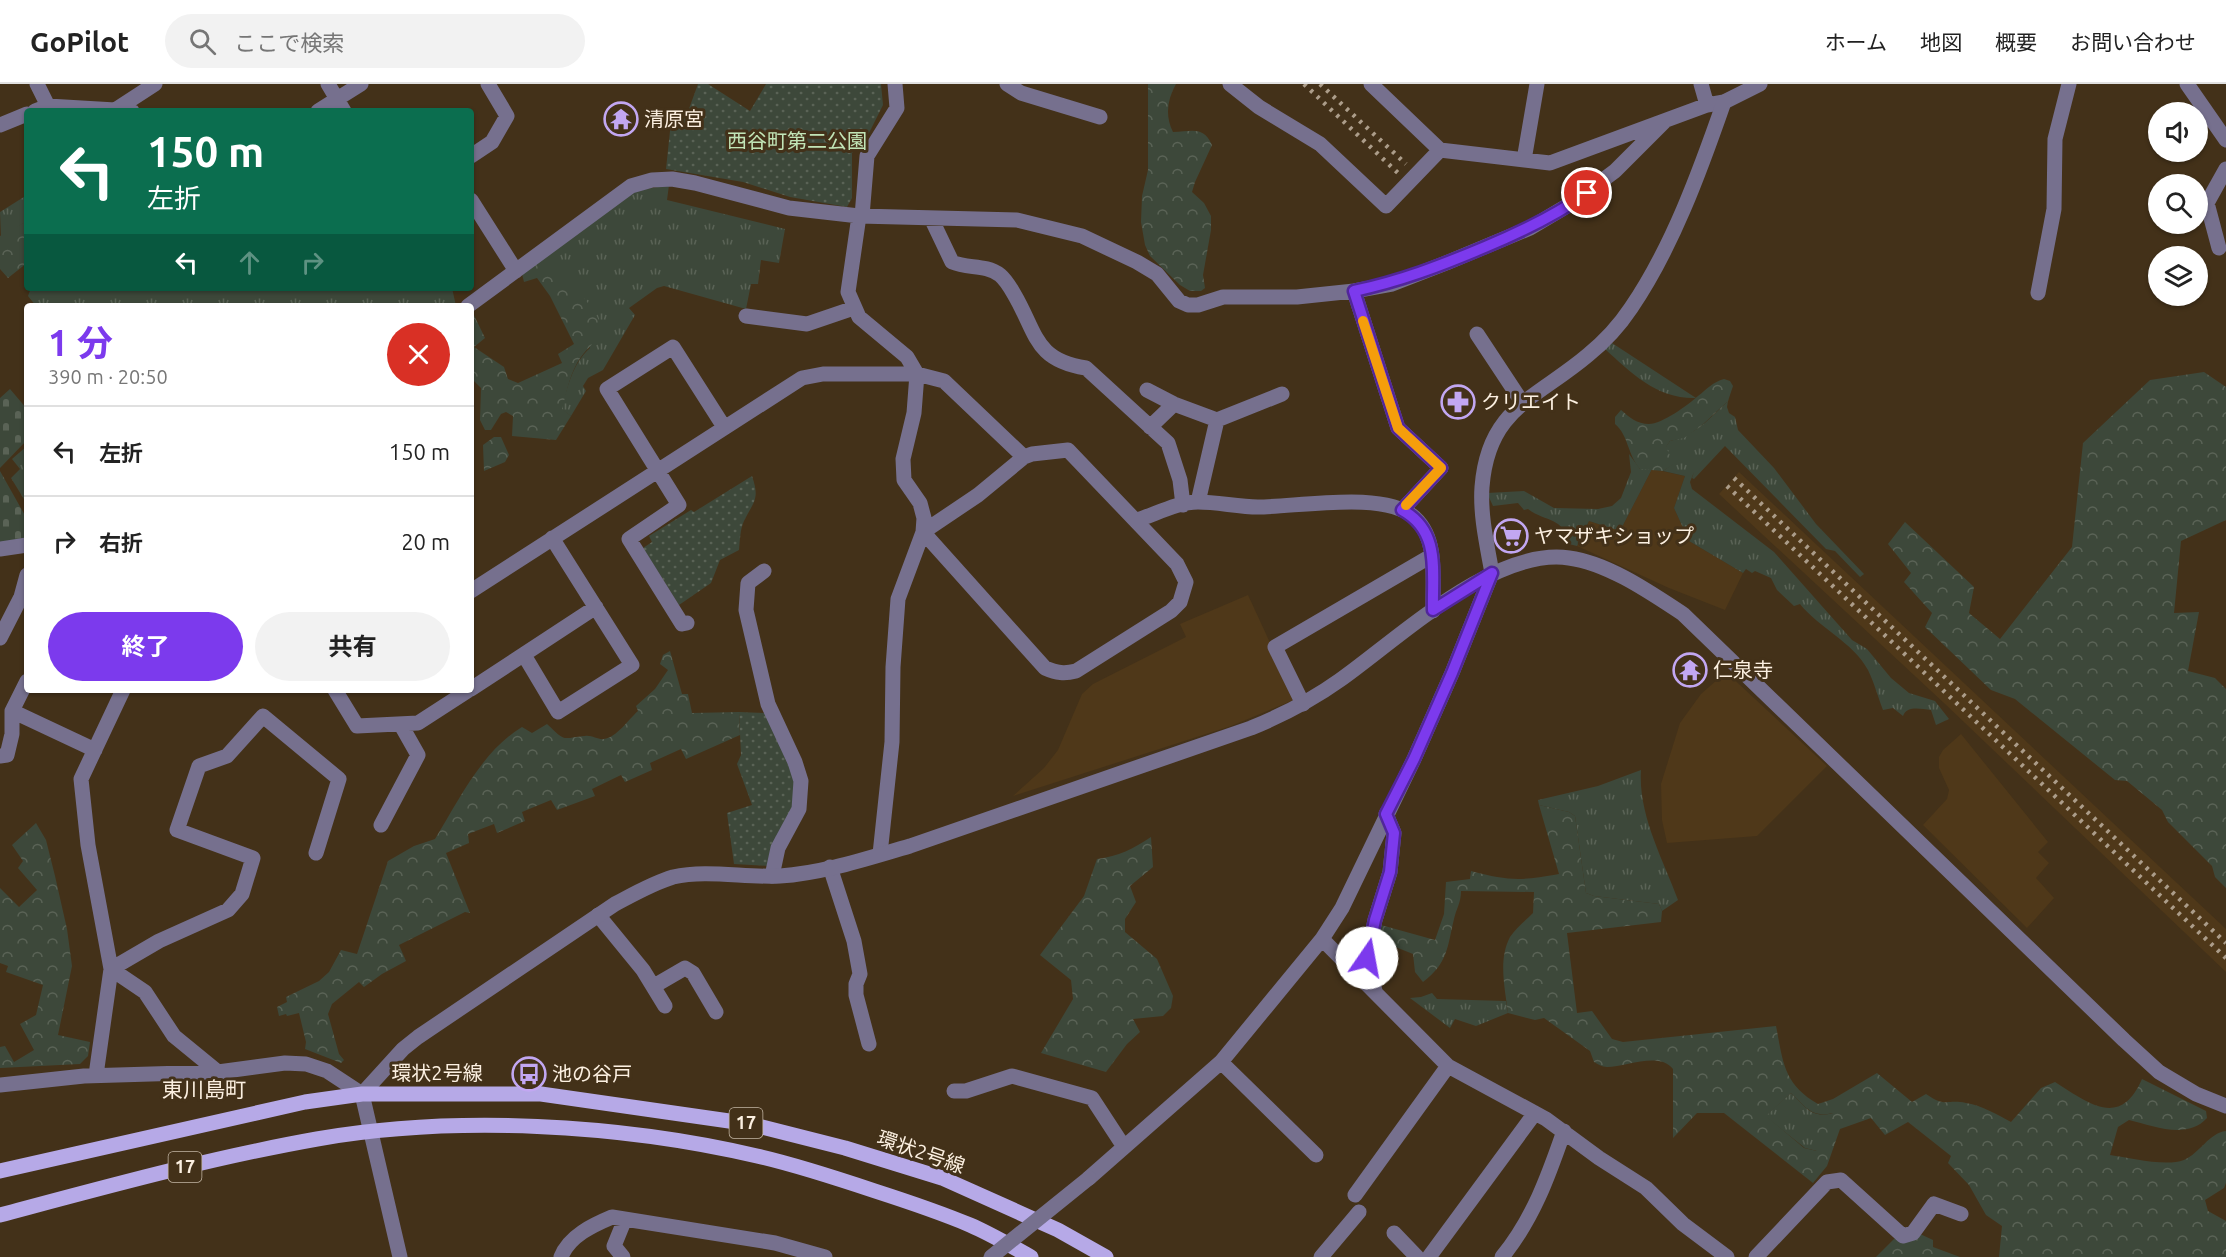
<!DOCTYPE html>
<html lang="ja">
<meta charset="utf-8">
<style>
:root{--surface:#fff;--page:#f2f2f2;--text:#222;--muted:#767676;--line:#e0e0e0;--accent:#7c3aed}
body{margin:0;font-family:Ubuntu,"Noto Sans JP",sans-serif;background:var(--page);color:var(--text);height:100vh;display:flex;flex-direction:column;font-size:22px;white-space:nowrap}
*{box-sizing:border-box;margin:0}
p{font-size:20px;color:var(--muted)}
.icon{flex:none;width:33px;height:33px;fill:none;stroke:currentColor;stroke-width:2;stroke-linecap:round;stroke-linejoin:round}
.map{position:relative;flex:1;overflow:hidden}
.details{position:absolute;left:24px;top:219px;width:450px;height:390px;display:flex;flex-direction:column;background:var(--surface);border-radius:6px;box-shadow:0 2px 4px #0004}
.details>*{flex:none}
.banner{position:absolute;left:24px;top:24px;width:450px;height:183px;border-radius:6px;box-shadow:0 2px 4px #0004;background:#0b6e4f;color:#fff;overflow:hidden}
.tools{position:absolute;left:2148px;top:18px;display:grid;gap:12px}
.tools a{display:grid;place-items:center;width:60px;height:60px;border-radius:50%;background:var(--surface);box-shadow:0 2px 4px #0004;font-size:30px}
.pin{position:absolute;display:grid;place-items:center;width:51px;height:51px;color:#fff;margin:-26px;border:3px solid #fff;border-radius:50%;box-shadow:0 2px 6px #0007}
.me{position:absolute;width:66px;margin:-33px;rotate:12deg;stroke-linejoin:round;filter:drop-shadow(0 0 4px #0008)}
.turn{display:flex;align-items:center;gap:21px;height:126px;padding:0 24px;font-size:27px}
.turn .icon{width:78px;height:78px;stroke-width:2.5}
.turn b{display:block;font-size:42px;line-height:51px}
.lanes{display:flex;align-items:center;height:57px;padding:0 24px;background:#0003;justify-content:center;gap:30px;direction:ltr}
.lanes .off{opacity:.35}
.round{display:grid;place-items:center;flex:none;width:63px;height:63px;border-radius:32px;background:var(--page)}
.overview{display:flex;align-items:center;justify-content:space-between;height:102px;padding:0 24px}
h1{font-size:36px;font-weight:700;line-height:45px;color:var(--accent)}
.cta{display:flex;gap:12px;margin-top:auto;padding:12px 24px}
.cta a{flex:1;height:69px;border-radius:36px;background:var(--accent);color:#fff;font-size:24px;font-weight:700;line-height:69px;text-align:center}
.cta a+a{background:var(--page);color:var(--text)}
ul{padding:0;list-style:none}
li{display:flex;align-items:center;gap:18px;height:90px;padding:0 24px;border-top:2px solid var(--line)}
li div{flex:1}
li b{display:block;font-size:22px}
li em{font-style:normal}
header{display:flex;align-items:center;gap:36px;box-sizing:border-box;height:84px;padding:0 30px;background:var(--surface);border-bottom:2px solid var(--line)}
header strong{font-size:28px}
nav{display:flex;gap:33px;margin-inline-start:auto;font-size:21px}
.search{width:420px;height:54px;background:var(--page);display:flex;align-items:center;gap:15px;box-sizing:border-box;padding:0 21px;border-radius:33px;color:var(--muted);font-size:22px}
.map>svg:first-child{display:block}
.built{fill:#4f3819}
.grass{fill:url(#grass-tufts)}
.forest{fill:url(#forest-crowns);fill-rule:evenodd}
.cemetery{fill:url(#cemetery-stones)}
.park{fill:url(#park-dots)}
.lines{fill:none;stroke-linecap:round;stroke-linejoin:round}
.minor{stroke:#76708e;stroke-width:15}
.tertiary{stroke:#76708e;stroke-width:15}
.primary{stroke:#b6a9e7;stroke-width:15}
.rail{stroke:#ac9d8a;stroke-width:4.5;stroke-dasharray:3 6;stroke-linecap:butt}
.minor-bridge{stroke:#76708e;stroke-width:15}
.route-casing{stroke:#51269a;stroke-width:15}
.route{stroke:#7c3aed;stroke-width:10}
.slow{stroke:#f59e0b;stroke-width:10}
.labels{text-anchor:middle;stroke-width:6;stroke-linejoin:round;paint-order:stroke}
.shield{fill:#433119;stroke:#c4b7a5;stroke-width:1.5}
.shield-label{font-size:18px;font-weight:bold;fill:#fcf0e1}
.poi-label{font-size:20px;fill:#fcf0e1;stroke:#433119;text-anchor:start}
.park-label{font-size:20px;fill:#c1e5b7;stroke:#433119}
.street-label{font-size:20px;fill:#fcf0e1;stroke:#433119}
.neighbourhood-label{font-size:21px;fill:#fcf0e1;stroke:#433119}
</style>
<header>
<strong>GoPilot</strong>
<div class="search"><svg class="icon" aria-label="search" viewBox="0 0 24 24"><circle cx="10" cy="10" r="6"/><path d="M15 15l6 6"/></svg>ここで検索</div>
<nav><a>ホーム</a><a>地図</a><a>概要</a><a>お問い合わせ</a></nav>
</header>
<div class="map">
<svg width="2226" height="1173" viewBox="0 0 2226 1173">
<defs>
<pattern id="grass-tufts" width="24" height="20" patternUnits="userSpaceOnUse" patternTransform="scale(1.5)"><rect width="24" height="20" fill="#3d483a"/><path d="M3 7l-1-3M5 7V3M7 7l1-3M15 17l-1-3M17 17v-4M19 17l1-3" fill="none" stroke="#5a6356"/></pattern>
<pattern id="forest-crowns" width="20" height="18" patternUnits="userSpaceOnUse" patternTransform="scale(1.5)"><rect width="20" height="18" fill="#3d483a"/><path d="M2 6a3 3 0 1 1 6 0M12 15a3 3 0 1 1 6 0" fill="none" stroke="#5a6356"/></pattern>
<pattern id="cemetery-stones" width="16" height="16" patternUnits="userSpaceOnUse" patternTransform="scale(1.5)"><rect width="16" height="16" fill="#3d483a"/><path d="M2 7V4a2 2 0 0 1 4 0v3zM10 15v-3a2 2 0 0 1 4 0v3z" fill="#5a6356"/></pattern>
<pattern id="park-dots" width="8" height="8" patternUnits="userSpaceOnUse" patternTransform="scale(1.5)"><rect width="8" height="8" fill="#3d483a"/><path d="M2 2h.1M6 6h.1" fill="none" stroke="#5a6356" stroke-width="1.8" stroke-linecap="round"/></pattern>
</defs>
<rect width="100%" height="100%" fill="#433119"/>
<path class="built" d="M1652,385l33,7 -11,32 15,33 54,32 -18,37 -56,-22 -92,-42 12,-25 31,10z
M1739,388l487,457v43l-282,-269 -225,-209z
M1248,511l48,104 -65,27 -218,70 31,-28 14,-18 24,-56 11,-10 93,-47 -6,-13z
M1726,588l101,94 -70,70 -90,7 -5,-23 -1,-36 19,-61 21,-29z
M1961,650l87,108 -10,10 11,11 -13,15 18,20 -27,30 -104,-103 24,-26 2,-9 -10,-22v-11l4,-7z"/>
<path class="grass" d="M669,101l-2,15 118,29 -6,34 -18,-3 -3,24h-7l-5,25 -82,-23 -7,2 -28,20 6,7 -32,55 -15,8 -5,8 3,5 -15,25 -10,-7c7,-22 11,-45 29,-61l-51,-92 90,-64z
M27,111v26l-26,16 -1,-25z
M31,204h421l4,18h-420l-8,-10z
M1612,259l84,55c-39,1 -65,-25 -91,-49z
M1728,317l-1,6 2,6 6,4 3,13 36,38 42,56 48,50 -4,3 -25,-26 -9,-2 -101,-103 -31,33 -2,-1 2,-6 -4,10 2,7 82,63 78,88 15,9 24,29 18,15 26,8 14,18 -13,6 -5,-15c-10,-1 -24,-5 -28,6l-10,-8 -10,2c-5,-13 -9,-28 -15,-40 -15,-28 -49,-42 -68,-66l-6,2 -17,-16 -6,-12 -16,-7 -3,2 -6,-4 -3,4 -54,-32 -15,-33 11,-32 -22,-5 10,-7 -8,-16 5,-7c26,-6 40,-23 58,-40z
M27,362v58l-16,-26 9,-9 -8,-10z
M1629,370l11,15h12l-32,62 -31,-10 -12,25 -8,-2c-6,-28 -22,-21 -41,-35l-4,1 -6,-7 -25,3 -6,-13 37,-2 30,17 44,1 14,-3 9,-8 10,-26z
M1641,686c-3,45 22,89 37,130l-16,11 -3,-7 -65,-8 -8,-3 -11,-77 -6,-4 -30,-7 -1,-5 60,-14z
M1432,909l5,6 69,2 2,12 -32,13 -21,-7 -5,9 -40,-30 11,-1z
M1791,1009c15,14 20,26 42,20v4l-16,34 -12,-3 -40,-32z"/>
<path class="forest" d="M1148,0h28c-9,16 -11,32 -3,48 18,0 30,-7 39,13l-17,37 -3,10 12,11 7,13v14l-8,45 2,13 -4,3h-11l-10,-6 -30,-29 -5,-11 -4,-23 1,-26 6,-26z
M27,137v42l-19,15 -8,-9v-33z
M539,172c15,14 65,53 61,74 -2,11 -13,18 -19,27 -11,15 -14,34 -19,52l9,7 -15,24 -44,-4 1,-20 -7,-4 -5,2 -10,16h-6l-5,-10 1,-32 -10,-10v-69l14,29 -11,9 30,20 4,12 10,4 44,-20 -4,-9 16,-10 -24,-48 -13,-18 -13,4 -2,-8z
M2204,288l22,15v133l-45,21 -7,72 25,-1 -11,59 27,7 11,11v199l-11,-11 -3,-11 -44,-44 -6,-12 -35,-29 -12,-1 -100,-81 -24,-9 -66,-63 7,-14 -28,-31 7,-9 -23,-29 17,-22 69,65 -5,26 31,26 72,-92 11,-104 67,-63z
M1724,295l6,2 3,5 -5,15 -28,26 -16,11 -14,3 -4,6 8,17 -11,7 -23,-2c-13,-15 -11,-33 -25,-45v-7l6,-7c8,7 16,14 28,14 13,0 39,-19 49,-28 9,-7 15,-14 26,-17z
M494,353h7l8,18 -4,7 -21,9 -1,-26z
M670,567l12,43h6l4,19 47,-1 1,23 -54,24 -5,-10 -31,14 2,7 -27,12 -4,-7 -29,14 3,7 -38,14 -6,-10 -29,12 3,9 -28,12 -3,-9 -26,10 1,9 -23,10 24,60 -5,-1 -66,33 7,16 -24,13 -18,13 -5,-5 -27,22 -4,10 11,40 5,6 -3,3 -36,-14 1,-7 -7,-29 -12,3 -1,-2 -7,2 -2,-9 10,-5 -1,-5 33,-16 10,-9 12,-22 16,4 31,-93 26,-15 21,-7c24,-39 47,-88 87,-112l10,6 15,-9c20,19 14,14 38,12 7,-1 13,4 19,3 12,-1 25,-20 34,-28l-2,-5 19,-17 13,-19 -8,-6 3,-9z
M1539,721l30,7 6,4 11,77 8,3 65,8 3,7 -1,11 -94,11 10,80 15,-2 20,28 11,3 153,-16c7,35 7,58 42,78l15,-5 44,-26 35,29 14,-8c20,14 20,5 40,9 17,3 30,11 45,19l30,-34 14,-6c32,20 65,48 87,-3l64,32 1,7c-20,22 -53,8 -78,2l-11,7 -8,28c20,3 56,12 74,5 16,-7 25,-27 42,-29v52l-2,5 -19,12 3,11 18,10v36h-227l3,-31 -16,-11 -17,-30 -21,-22 3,-7 -43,-34 -23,13 -14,-17 -31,11 -13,37 -14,17 -89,-70h-27l-24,25v-69c-14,-18 -47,-2 -66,-2 -5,0 -9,-3 -13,-5l-4,-11 -46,-33 -9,2 -27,-7c-3,-25 -10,-53 2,-76 6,-9 16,-17 23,-24l1,-21 -73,-1c0,12 -5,18 -7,28 -7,29 -6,44 -31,63l-8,-10 -2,-18 -25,-10 -6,14 6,22 -7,3 -8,-25 8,-33 54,15 9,-26 2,-32 24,-3 1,-8c38,10 49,10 88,3zM1791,1009c15,14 20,25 42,20v4l-23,11 7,23 -13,-3 -38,-32z
M36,739l10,17 9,36 12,53 5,37 -14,69 32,7 -2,14 -8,8 -80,4v-21l5,-1 9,16 20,-12 -14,-26 16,-9 7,-30 -37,-13 2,-6 -8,-3v-75l19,19 18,-17 -19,-22 5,-7 -11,-16z
M1151,753l2,30 -23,19 6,16 -11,17v13l32,27 16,37 -2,12 -8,8 -30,3 7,13 -13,12 -21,28 -65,-19 32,-54 -2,-19 -31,-25 44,-59 13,-37c22,-3 36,-10 54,-22z
M1920,1150l13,6v7l27,10h-84l20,-20z"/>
<path class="cemetery" d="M10,305l17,20v31l-27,28v-70z
M0,387l27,48v20l-27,6z"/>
<path class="park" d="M698,0h10l42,27 16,-27h115l2,21 -14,28 -17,20v45l-5,9 -57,-10 -47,-15 -77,-13 6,-57 14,5z
M752,392c8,23 2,25 -8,45 -4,8 -4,20 -5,29l-19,10 -9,23 -32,22 -36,-57 9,-6 -3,-6 42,-26 3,2z
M739,628l26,1 14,26 18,47 -5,24 -23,56 -35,-2 -7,-51 25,-8 -15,-41 4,-9z"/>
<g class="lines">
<path class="minor" d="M37,0l11,22
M328,0l16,27
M1007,0l14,9 79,24
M1230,0l29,23 61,37 66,62 54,-56
M1371,0l69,66 110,13 157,-58 17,-3 36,-18
M1701,0l6,21
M2187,0l39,56
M115,26l40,-26
M35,27l13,-5 84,5
M318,27l43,-27
M0,41l27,-11
M471,72l21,-14 15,-26 -19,-32
M1524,76l13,-76
M471,116l45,71
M859,132l-11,76 11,25 48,40 10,17 -3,39 -11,46 1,21 16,23 4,15 -1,14 -25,67 -5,68 -1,75 -12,112
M862,132l5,-60 30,-48 -2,-24
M931,134l21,44c16,7 33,2 48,13 6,5 10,12 14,19 23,39 20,66 72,74l82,75 12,37 3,25
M2219,164l-12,-45 19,-34
M1354,207l44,137 43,40 -39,42
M2038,209l16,-84 1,-70 14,-55
M468,222l163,-120 21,-6 20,-1 23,4 94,25 70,8 158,4 65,16 55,26 20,12 22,27 9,4h10l25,-8h74l57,-6 38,-7 54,-21 84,-35 42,-25 43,-32 49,-49
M746,232l61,8 47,-16
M1477,250l45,68
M1147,306l27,14 43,16 65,-26
M1150,343l24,-23
M1068,366l109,114 9,18 -6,20 -9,9 -95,60c-12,3 -19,2 -31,-3l-122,-136 55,-37 46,-38 8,-3z
M1198,418l19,-82
M1137,436c19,-6 41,-18 61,-18 20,0 40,5 60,5 39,0 128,-17 157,11 24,22 17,63 18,93
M0,465l27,-4
M764,487l-16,12 -2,27 22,94 27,58 6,19 -2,28 -21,39 -6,28
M471,507l331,-213 21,-4h94l27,7 80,76
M687,539l-5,1 -53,-85 50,-34 -72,-116 66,-42 51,80
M0,554l21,-41 6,-22
M524,571l34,57 74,-47 -80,-127
M471,605l125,-82
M123,606l-42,89 7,66 23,124 34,23 29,44 44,36
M335,606l22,36 61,-3 51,-33
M1303,620l-28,-57 156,-91
M12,627l83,39
M0,672l7,-1 5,-21v-23l15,-30
M381,741l37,-70 -17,-30
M830,783l24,74 6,33 -4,10v11l13,49
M598,831l45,55 22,36
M1322,855l126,127 98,53 53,39 47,30 37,36 44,33
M654,902l31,-18 8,5 23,39
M1375,907l-8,-33 8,-38 15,-48 4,-39 -8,-19
M1221,978l95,93
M96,991l15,-106 48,-28 69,-31 14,-16 11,-36 -76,-28 22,-64 28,-10 36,-40 76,63 -23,74
M0,1001l84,-9 134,-4 67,-9 21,1 21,7 35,23 38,163
M954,1007h12l46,-15 80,22 32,49
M1089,1094l132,-116 101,-123 20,-31 72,-149 38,-86 40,-100
M1355,1111l93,-129
M1394,1149l23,24
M561,1173c8,-21 32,-32 51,-40l163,26 50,14
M623,1173l-9,-11 11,-27
M1321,1173l38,-45
M1429,1173l106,-144
M1502,1173c31,-38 46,-80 62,-126
M1756,1173l71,-75 14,-2 62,56 10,-3 21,-29 27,10"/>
<path class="tertiary" d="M1492,489c-5,-28 -12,-58 -10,-86 6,-79 54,-88 106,-132 16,-13 31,-29 43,-47 41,-60 69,-137 93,-206
M362,1010l41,-45 15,-12 197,-133c19,-10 38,-21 58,-27 34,-8 72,1 107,-1 44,-3 88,-18 130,-30l341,-118c32,-13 61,-28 89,-48 58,-41 154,-133 229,-122 39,5 82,35 114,56l441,426 35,32 37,22 30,12"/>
<path class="primary" d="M0,1087l305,-69 57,-8h179l209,30 95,24 97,30 116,52 48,27
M0,1131c105,-28 210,-57 317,-76 138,-24 303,-15 440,17 40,9 79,22 118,35 31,10 64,21 95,34 21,9 41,21 61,32"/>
<path class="rail" d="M1304,0l95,90
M1320,0l86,80
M1734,394l492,465
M1727,402l499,472"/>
<path class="minor-bridge" d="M991,1173l98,-79"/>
</g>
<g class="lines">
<defs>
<path id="route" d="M1367,874l8,-38 15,-48 4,-39 -8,-19 28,-55 38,-86 40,-100 -59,37c-1,-38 8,-79 -31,-100l39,-42 -43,-40 -44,-137c47,-10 86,-25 131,-44 36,-15 70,-31 102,-54"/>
</defs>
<use href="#route" class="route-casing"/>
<use href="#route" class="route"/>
<path class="slow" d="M1363,237l35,107 43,40 -35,37"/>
</g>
<defs>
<symbol id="temple-ring" viewBox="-11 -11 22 22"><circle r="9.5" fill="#433119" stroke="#c2a7f2" stroke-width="1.5"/><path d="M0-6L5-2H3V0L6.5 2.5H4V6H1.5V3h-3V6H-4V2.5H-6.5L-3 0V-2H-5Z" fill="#c2a7f2"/></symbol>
<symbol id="pharmacy-ring" viewBox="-11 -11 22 22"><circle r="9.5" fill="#433119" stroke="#c2a7f2" stroke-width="1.5"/><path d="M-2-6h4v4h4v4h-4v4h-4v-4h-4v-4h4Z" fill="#c2a7f2"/></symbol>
<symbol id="supermarket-ring" viewBox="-11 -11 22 22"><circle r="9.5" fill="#433119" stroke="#c2a7f2" stroke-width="1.5"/><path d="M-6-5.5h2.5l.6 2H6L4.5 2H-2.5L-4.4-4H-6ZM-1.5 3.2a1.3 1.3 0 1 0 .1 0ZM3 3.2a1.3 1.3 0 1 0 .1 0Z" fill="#c2a7f2"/></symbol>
<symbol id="bus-ring" viewBox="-11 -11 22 22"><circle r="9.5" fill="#433119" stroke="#c2a7f2" stroke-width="1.5"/><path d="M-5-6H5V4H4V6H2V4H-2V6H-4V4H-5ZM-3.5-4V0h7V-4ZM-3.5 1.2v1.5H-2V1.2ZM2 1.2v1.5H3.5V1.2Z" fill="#c2a7f2"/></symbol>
</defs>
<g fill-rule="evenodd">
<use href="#temple-ring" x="602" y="16" width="38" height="38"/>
<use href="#pharmacy-ring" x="1439" y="299" width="38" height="38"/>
<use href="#supermarket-ring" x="1492" y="433" width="38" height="38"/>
<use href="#temple-ring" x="1671" y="567" width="38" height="38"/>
<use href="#bus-ring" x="510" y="971" width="38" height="38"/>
</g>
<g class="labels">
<g class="shield">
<rect x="729.5" y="1024" width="33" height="30" rx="4.5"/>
<rect x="168.5" y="1068" width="33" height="30" rx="4.5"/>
</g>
<g class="shield-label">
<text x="746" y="1045">17</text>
<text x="185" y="1089">17</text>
</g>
<g class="poi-label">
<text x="644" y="42">清原宮</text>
<text x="1481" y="325">クリエイト</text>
<text x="1534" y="459">ヤマザキショップ</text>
<text x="1713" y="593">仁泉寺</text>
<text x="552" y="997">池の谷戸</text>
</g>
<g class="park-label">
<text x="797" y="64">西谷町第二公園</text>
</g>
<g class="street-label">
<text x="437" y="996">環状2号線</text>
<text transform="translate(921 1068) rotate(19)" y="7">環状2号線</text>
</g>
<g class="neighbourhood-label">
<text x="204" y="1013">東川島町</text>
</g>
</g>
</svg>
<div class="tools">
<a><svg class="icon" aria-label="sound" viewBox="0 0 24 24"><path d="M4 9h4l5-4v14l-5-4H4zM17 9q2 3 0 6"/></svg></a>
<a><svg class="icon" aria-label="search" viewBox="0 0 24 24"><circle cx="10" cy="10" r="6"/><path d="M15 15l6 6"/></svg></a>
<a><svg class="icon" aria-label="layers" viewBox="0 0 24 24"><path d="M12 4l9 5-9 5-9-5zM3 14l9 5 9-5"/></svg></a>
</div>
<div class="pin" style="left:1587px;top:109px;background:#d93025"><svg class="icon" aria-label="arrive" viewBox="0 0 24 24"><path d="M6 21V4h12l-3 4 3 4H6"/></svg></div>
<svg class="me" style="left:1367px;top:874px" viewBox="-20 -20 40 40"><circle r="19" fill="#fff"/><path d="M0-13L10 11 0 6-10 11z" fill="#7c3aed"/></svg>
<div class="banner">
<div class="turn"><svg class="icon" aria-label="left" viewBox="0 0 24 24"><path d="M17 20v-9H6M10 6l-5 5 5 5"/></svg><div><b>150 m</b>左折</div></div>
<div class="lanes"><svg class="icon" aria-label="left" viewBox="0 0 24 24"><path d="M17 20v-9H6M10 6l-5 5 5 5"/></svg><svg class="icon off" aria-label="ahead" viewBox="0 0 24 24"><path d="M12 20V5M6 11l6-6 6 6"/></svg><svg class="icon off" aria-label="right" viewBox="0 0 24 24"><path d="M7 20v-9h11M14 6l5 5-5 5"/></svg></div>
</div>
<section class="details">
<div class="overview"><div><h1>1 分</h1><p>390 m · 20:50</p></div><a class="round" style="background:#d93025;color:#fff"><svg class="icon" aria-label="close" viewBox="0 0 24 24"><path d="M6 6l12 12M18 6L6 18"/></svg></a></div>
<ul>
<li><svg class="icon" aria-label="left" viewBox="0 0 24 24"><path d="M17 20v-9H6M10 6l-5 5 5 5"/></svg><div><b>左折</b></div><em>150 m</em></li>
<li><svg class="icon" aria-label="right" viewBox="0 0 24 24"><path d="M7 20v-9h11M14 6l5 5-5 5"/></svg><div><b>右折</b></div><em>20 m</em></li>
</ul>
<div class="cta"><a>終了</a><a>共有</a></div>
</section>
</div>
